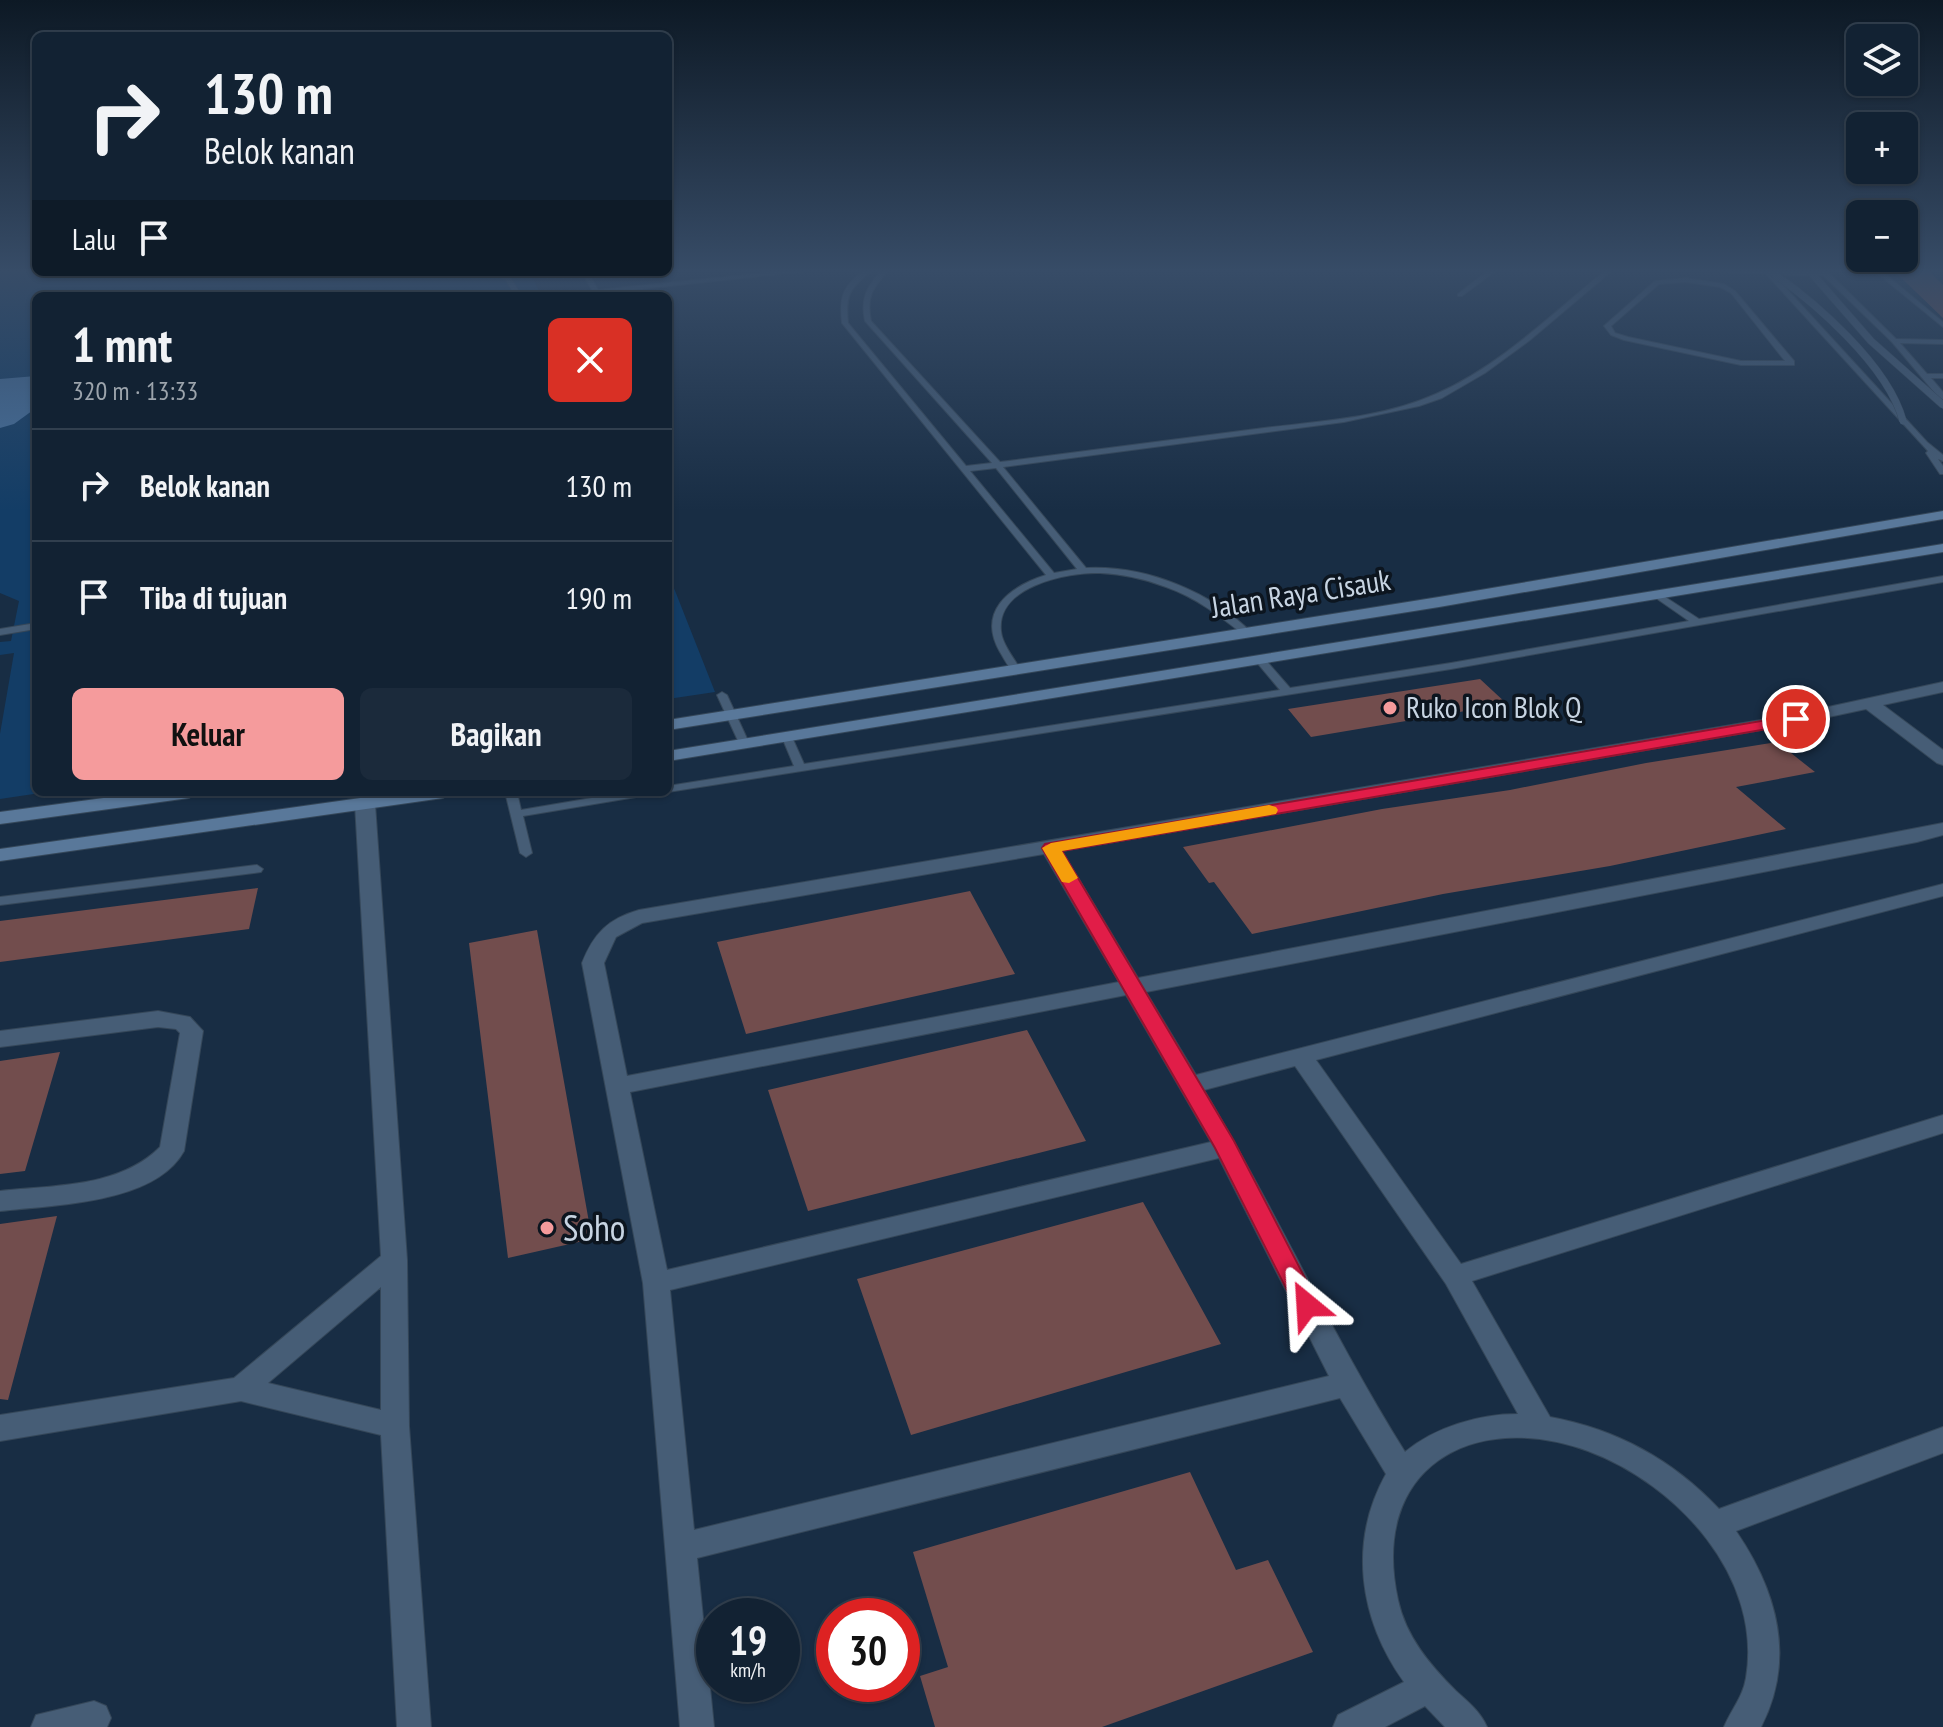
<!DOCTYPE html>
<html lang="id">
<meta charset="utf-8">
<style>
:root{--surface:#122233;--page:#1b2a3b;--text:#f1f3f6;--muted:#9ca4ac;--line:#313f4e;--accent:#f59b9c}
body{margin:0;font-family:"PT Sans Narrow",sans-serif;background:var(--page);color:var(--text);height:100vh;display:flex;flex-direction:column;font-size:30px;white-space:nowrap}
*{box-sizing:border-box;margin:0}
p{font-size:26px;color:var(--muted)}
.icon{flex:none;width:44px;height:44px;fill:none;stroke:currentColor;stroke-width:2;stroke-linecap:round;stroke-linejoin:round}
.map{position:relative;flex:1;overflow:hidden}
.drawer{position:absolute;left:32px;top:292px;width:640px;height:504px;display:flex;flex-direction:column;background:var(--surface);border-radius:12px;box-shadow:0 2px 6px #0004,0 0 0 2px var(--line)}
.drawer>*{flex:none}
.guide{position:absolute;left:32px;top:32px;width:640px;height:244px;border-radius:12px;box-shadow:0 2px 6px #0004,0 0 0 2px var(--line);background:#122233;color:var(--text);overflow:hidden}
.buttons{position:absolute;left:1846px;top:24px;display:grid;gap:16px}
.buttons a{display:grid;place-items:center;width:72px;height:72px;border-radius:12px;background:var(--surface);box-shadow:0 2px 6px #0004,0 0 0 2px var(--line);font-size:40px}
.speed{position:absolute;left:696px;top:1598px;display:flex;gap:16px;font-size:40px;font-weight:700;text-align:center}
.speed>*{display:grid;place-content:center;width:104px;height:104px;border-radius:50%;background:var(--surface);box-shadow:0 2px 6px #0004,0 0 0 2px var(--line);line-height:1}
.speed small{font-size:20px;font-weight:400}
.speed .limit{border:12px solid #d22;background:#fff;color:#111}
.pin{position:absolute;display:grid;place-items:center;width:68px;height:68px;color:#fff;margin:-34px;border:4px solid #fff;border-radius:50%;box-shadow:0 2px 8px #0007}
.me{position:absolute;width:88px;margin:-44px;rotate:333deg;stroke-linejoin:round;filter:drop-shadow(0 0 6px #0008)}
.turn{display:flex;align-items:center;gap:28px;height:168px;padding:0 40px;font-size:36px}
.turn .icon{width:104px;height:104px;stroke-width:2.5}
.turn b{display:block;font-size:56px;line-height:68px}
.then{display:flex;align-items:center;height:76px;padding:0 40px;background:#0003;gap:16px;font-size:30px}
.round{display:grid;place-items:center;flex:none;width:84px;height:84px;border-radius:12px;background:var(--page)}
.overview{display:flex;align-items:center;justify-content:space-between;height:136px;padding:0 40px}
h1{font-size:48px;font-weight:600;line-height:60px}
.cta{display:flex;gap:16px;margin-top:auto;padding:16px 40px}
.cta a{flex:1;height:92px;border-radius:12px;background:var(--accent);color:#111;font-size:32px;font-weight:600;line-height:92px;text-align:center}
.cta a+a{background:var(--page);color:var(--text)}
ul{padding:0;list-style:none}
li{display:flex;align-items:center;gap:24px;height:112px;padding:0 40px;border-top:2px solid var(--line)}
li div{flex:1}
li b{display:block;font-size:30px}
li em{font-style:normal}
.map>svg:first-child{display:block}
.green{fill:#133d66}
.water{fill:#48729f}
.building{fill:#724d4d}
.lines{fill:none;stroke-linecap:round;stroke-linejoin:round}
.lane-casing{stroke:#354759;stroke-width:2}
.street-casing{stroke:#354759;stroke-width:2}
.secondary-casing{stroke:#354759;stroke-width:2}
.lane{fill:#465d76;fill-rule:evenodd}
.street{fill:#465d76;fill-rule:evenodd}
.secondary{fill:#59789a;fill-rule:evenodd}
.lane-bridge-casing{stroke:#354759;stroke-width:8;stroke-linecap:butt}
.lane-bridge{stroke:#465d76;stroke-width:7}
.route{fill:#e11d48;stroke:#92132f;stroke-width:2}
.slow{fill:#f59e0b}
.poi-dot{fill:#f59b9c;stroke:#0c151f;stroke-width:3}
.labels{text-anchor:middle;stroke-width:7;stroke-linejoin:round;paint-order:stroke}
.street-label{font-size:30px;fill:#c7d4e2;stroke:#0c151f}
.poi-label{font-size:30px;fill:#c7d4e2;stroke:#0c151f;text-anchor:start}
.near-poi-label{font-size:36px;fill:#c7d4e2;stroke:#0c151f;text-anchor:start}
</style>
<div class="map">
<svg width="1943" height="1727" viewBox="0 0 1943 1727">
<rect width="100%" height="100%" fill="#182d44"/>
<path class="green" d="M0,269h36v3h494l11,24h-505v496h11l-47,7v-65l14,-81 -14,2v-13l11,-1 8,-40 -19,-8z
M668,573l47,119 -47,7z"/>
<path class="water" d="M36,376v32l-22,16 -14,4v-49z"/>
<path class="building" d="M1892,269h35l16,16v33z
M1480,679l27,25 -196,33 -23,-28z
M1777,742l38,30 -79,15 50,42 -176,37 -167,28 -191,40 -38,-52 -5,1 -26,-36 199,-38 128,-19 136,-27z
M258,888l-9,41 -249,33v-41z
M970,891l45,83 -269,60 -29,-92z
M537,930l55,309 -84,19 -39,-315z
M1027,1030l59,111 -278,70 -40,-121z
M60,1052l-35,119 -25,3v-113z
M1143,1202l78,142 -310,91 -54,-156z
M57,1216l-49,184 -8,-1v-175z
M1190,1472l46,98 32,-10 45,92 -211,75h-167l-15,-51 28,-9 -35,-115z"/>
<g class="lines">
<defs>
<path id="lane" d="M799,269h26l-229,25 -3,-2 -11,-20h6l10,18z
M866,269h8c-23,19 -29,23 -26,54l118,143 26,-3 -127,-142c-5,-23 2,-35 18,-52h7c-17,19 -24,26 -19,52l129,141c88,-11 176,-23 264,-34 57,-7 119,-10 172,-34 64,-28 117,-81 171,-125h7l-84,71 -45,33 -43,25 -23,8 -75,16 -341,45 83,101c59,-3 124,23 166,65l-2,2h-6c-24,-19 -49,-38 -78,-48 -21,-8 -43,-13 -66,-14 -32,-1 -104,13 -99,58 1,13 13,27 19,38l-5,3c-7,-4 -10,-12 -15,-20 -23,-40 8,-65 46,-77l-204,-252c-3,-28 1,-37 24,-54zM996,468l81,101 -23,4 -84,-102z
M1490,269h8l-36,27h-4v-2z
M1679,269h90l51,3 -2,-3h7l71,70 47,1v4l-43,-1 27,31h16v4h-12l12,14v7h-3l-48,-57 -68,-66 -51,-2 154,168 16,13v6l-5,-2 5,7v8h-3l-14,-21 2,-2 -162,-177z
M1872,269h7l64,53v5z
M489,272c20,0 24,8 32,24h-6l-9,-16z
M1686,278l38,6 11,7 59,70v4h-53l-117,-25 -13,-5 -7,-9 51,-45zM1686,282l34,5 11,6 54,68h-44l-113,-24 -13,-4 -4,-7 48,-42z
M1943,576v6l-492,87 -783,123h-2h2v-6l126,-20 -13,-31 5,-3 5,3 13,29 476,-74 -26,-31 5,-3 4,1 27,31 161,-25 238,-42 -36,-25 -2,-2 5,-3 43,28z
M36,623v6l-36,6v-6z
M722,692l5,3 22,48 -1,2h-8l-1,-2 -22,-48z
M505,792h12l4,18 106,-18h27l-6,3 -125,21 9,37 -6,4 -6,-4z
M257,865l6,4 -2,3 -261,33v-8z"/>
<path id="street" d="M1943,682v10l-60,13 60,45v15l-6,-2 -71,-54 -70,15 -734,127 76,127 805,-155v12l-26,7 -771,150 50,83 747,-191v12l-627,164 145,204 482,-149v18l-471,148 78,136c66,12 123,43 169,92l224,-82v26l-207,78c41,60 60,128 25,196h-37c7,-17 19,-30 22,-49 17,-101 -69,-194 -158,-227 -116,-42 -219,17 -190,149 8,37 32,65 58,91 12,11 24,20 31,36h-42l-20,-21 -40,21h-52l5,-12 66,-33c-45,-63 -56,-140 -18,-208l-46,-76 -643,160 17,169h-34l-37,-444 -61,-320c12,-30 26,-44 57,-53l1157,-196zM1044,854l75,128 -492,94 -23,-113 12,-26 26,-14zM1126,995l85,147 -544,128 -37,-178zM1295,1066l151,218 72,130c-39,0 -83,13 -113,38 -74,-118 -130,-244 -201,-362zM1219,1158l110,218 -635,154 -24,-240z
M365,798l10,6 32,456 2,166 22,301h-34l-16,-292 -140,-34 -241,40v-26l234,-37 147,-122 -26,-452zM381,1287v123l-113,-27z
M158,1011l32,6 13,14 -19,120c-29,53 -131,54 -184,60v-20c54,-6 119,-3 160,-44l20,-114 -4,-4 -18,-2 -158,20v-16z
M94,1701l12,5 5,12 -4,9h-76l5,-12z"/>
<path id="secondary" d="M1943,511v8l-504,88 -771,123v-10l771,-123z
M1943,544v8l-1275,209v-10z
M148,792h50l-9,6 -189,26v-12z
M403,792h49l-9,6 -443,63v-12z"/>
</defs>
<use href="#lane" class="lane-casing"/>
<use href="#street" class="street-casing"/>
<use href="#secondary" class="secondary-casing"/>
<use href="#lane" class="lane"/>
<use href="#street" class="street"/>
<use href="#secondary" class="secondary"/>
<defs>
<path id="lane-bridge" d="M1767,269c47,32 121,96 136,152
M1808,269l63,72 72,64"/>
</defs>
<use href="#lane-bridge" class="lane-bridge-casing"/>
<use href="#lane-bridge" class="lane-bridge"/>
</g>
<linearGradient id="sky" x2="0" y2="1"><stop stop-color="#0d1925"/><stop offset="0.53" stop-color="#374c67"/><stop offset="1" stop-color="#374c67" stop-opacity="0"/></linearGradient>
<rect width="1943" height="511" fill="url(#sky)"/>
<path class="route" d="M1796,715l8,4 -2,4 -740,128 172,290 85,164 -4,7 -8,3 -9,-3 -83,-164 -173,-300 3,-4z"/>
<path class="slow" d="M1269,805l7,2 2,3 -2,4 -214,37 16,27 -9,5 -7,-1 -20,-34 9,-5z"/>
<g class="poi-dot">
<circle cx="1390" cy="708" r="8"/>
<circle cx="547" cy="1228" r="8"/>
</g>
<g class="labels">
<g class="street-label">
<text transform="translate(1301 594) rotate(-9)" y="10">Jalan Raya Cisauk</text>
</g>
<g class="poi-label">
<text x="1406" y="718">Ruko Icon Blok Q</text>
</g>
<g class="near-poi-label">
<text x="563" y="1241">Soho</text>
</g>
</g>
</svg>
<div class="buttons">
<a><svg class="icon" aria-label="layers" viewBox="0 0 24 24"><path d="M12 4l9 5-9 5-9-5zM3 14l9 5 9-5"/></svg></a>
<a>+</a>
<a>−</a>
</div>
<div class="speed"><div>19<small>km/h</small></div><div class="limit">30</div></div>
<div class="pin" style="left:1796px;top:719px;background:#d93025"><svg class="icon" aria-label="arrive" viewBox="0 0 24 24"><path d="M6 21V4h12l-3 4 3 4H6"/></svg></div>
<svg class="me" style="left:1307px;top:1305px" viewBox="-20 -20 40 40"><path d="M0-17L14 15 0 8-14 15z" fill="#e11d48" stroke="#fff" stroke-width="4"/></svg>
<div class="guide">
<div class="turn"><svg class="icon" aria-label="right" viewBox="0 0 24 24"><path d="M7 20v-9h11M14 6l5 5-5 5"/></svg><div><b>130 m</b>Belok kanan</div></div>
<div class="then">Lalu<svg class="icon" aria-label="arrive" viewBox="0 0 24 24"><path d="M6 21V4h12l-3 4 3 4H6"/></svg></div>
</div>
<section class="drawer">
<div class="overview"><div><h1>1 mnt</h1><p>320 m · 13:33</p></div><a class="round" style="background:#d93025;color:#fff"><svg class="icon" aria-label="close" viewBox="0 0 24 24"><path d="M6 6l12 12M18 6L6 18"/></svg></a></div>
<ul>
<li><svg class="icon" aria-label="right" viewBox="0 0 24 24"><path d="M7 20v-9h11M14 6l5 5-5 5"/></svg><div><b>Belok kanan</b></div><em>130 m</em></li>
<li><svg class="icon" aria-label="arrive" viewBox="0 0 24 24"><path d="M6 21V4h12l-3 4 3 4H6"/></svg><div><b>Tiba di tujuan</b></div><em>190 m</em></li>
</ul>
<div class="cta"><a>Keluar</a><a>Bagikan</a></div>
</section>
</div>
